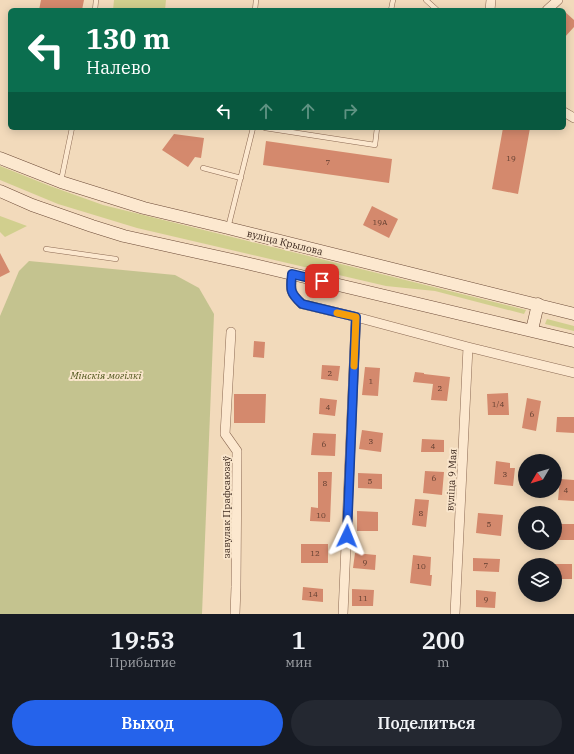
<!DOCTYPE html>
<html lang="ru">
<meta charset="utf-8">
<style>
:root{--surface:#171b24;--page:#242831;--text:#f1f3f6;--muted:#9ea1a6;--accent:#2563eb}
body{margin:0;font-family:"IBM Plex Serif",serif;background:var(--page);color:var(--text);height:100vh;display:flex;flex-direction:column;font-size:15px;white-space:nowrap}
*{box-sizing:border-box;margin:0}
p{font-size:13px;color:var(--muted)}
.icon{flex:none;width:22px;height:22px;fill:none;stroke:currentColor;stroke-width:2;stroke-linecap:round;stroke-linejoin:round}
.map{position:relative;height:614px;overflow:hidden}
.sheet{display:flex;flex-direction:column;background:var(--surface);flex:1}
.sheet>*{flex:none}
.guide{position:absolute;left:8px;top:8px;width:558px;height:122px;border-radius:6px;box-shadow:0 2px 10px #0003;background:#0b6e4f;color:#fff;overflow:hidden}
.needle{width:26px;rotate:232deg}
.tools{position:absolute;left:518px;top:454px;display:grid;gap:8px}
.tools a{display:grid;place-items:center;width:44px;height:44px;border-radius:50%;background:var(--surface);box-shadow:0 2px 10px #0003;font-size:20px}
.pin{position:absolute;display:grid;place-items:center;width:34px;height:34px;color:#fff;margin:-17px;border-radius:8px;box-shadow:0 2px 6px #0006}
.me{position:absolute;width:44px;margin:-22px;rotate:2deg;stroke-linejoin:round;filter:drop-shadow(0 0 3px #0008)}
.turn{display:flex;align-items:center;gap:14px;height:84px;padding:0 12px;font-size:18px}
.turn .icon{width:52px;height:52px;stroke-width:2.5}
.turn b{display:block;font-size:28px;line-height:34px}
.lanes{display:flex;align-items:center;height:38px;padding:0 12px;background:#0003;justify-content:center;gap:20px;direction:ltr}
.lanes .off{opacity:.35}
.eta{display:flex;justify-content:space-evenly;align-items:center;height:68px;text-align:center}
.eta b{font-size:24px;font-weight:600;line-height:28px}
.action{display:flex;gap:8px;margin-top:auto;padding:8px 12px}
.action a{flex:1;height:46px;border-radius:24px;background:var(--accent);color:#fff;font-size:16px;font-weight:600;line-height:46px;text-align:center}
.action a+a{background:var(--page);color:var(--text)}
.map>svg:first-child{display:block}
.green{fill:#d1cf8e}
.cemetery{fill:#c4c38f}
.building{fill:#d4896d}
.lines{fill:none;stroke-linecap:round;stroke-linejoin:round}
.lane-casing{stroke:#8b6953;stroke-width:5.5}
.street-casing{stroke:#8b6953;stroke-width:10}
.secondary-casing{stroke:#6c4a37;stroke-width:13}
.lane{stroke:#fce8cf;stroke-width:4.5}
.street{stroke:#fce8cf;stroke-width:9}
.secondary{stroke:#fce8cf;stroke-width:12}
.route-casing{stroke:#184099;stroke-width:10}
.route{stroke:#2563eb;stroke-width:7}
.slow{stroke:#f59e0b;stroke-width:7}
.labels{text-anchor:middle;stroke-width:4;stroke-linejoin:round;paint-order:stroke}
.number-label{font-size:8px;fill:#5f3d2f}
.street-label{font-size:10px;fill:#38241a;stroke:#f9e5cb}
.park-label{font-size:10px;font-style:italic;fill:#51571e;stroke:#f9e5cb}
</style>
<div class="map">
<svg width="574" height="614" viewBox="0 0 574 614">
<rect width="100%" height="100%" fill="#f2dabb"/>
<path class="green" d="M114,0h52l-1,10h-52z
M0,166l50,20 53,19 423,105 -2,4 -89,-23 -49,-5 -249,-58 -79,-24 -58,-24z
M0,216l27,10 -22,11 -5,-5z
M547,319l27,7v5l-29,-7z"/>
<path class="cemetery" d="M29,261l146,14 24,13 15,26 -12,300h-202v-298l19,-45z"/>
<path class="building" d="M41,0h43l-2,10h-43z
M564,11l10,9v7l-10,11z
M503,128h27l-12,66 -26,-5z
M174,134l30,4 -3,20 -6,-1 -7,10 -26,-17z
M266,141l126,18 -3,24 -126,-18z
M372,206l26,13 -9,19 -26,-13z
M0,253l10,19 -10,5z
M254,341l11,1 -1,16 -11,-1z
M322,365l18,1 -2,15 -17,-2z
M365,367l15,1 -2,28 -16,-1z
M415,372l9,1v1l26,3 -3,24 -16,-1 2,-16 -20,-2z
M508,393l1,22h-21l-1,-21z
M234,394h32l-1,29h-31z
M320,398l17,2 -2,16 -16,-2z
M527,398l14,3 -5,30 -14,-3z
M557,417h17v16l-18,-1z
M362,430l21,3 -2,19 -22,-3z
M313,433l23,1 -1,22 -24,-1z
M422,439l22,1v12h-23z
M496,461l14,2v5h5l-2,18 -19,-2z
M425,471l19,1 -2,23 -19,-2z
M318,472h14l-2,50 -20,-1 1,-14 7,1z
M358,473l24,1v15l-24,-1z
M560,479l14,1v21l-16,-1z
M415,499l14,1 -3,27 -14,-2z
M357,511l21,1v19h-21z
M478,513l25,2 -2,21 -25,-3z
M557,524h17v16h-18z
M301,544h27v19h-27z
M355,553l21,2 -1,15 -22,-2z
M413,555l18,2 -1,18h2l-1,11 -21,-3z
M473,558l27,1 -1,13 -26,-1z
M555,564h17v15h-17z
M303,587l20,2v13l-21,-2z
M352,589l22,1 -1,16h-21z
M476,590l20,2 -1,16 -19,-1z"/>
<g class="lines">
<defs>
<path id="lane" d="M426,0l11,10
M95,10l1,-10
M255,10l1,-10
M391,10l2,-10
M265,128l110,17 2,-17
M203,168l38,10
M61,181l11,-53
M228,228l25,-100
M46,249l70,10"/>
<path id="street" d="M490,10l1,-10
M547,10l11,-10
M564,112l10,6
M292,274c-2,16 -2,19 10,30l54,13 112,30 106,26
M231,332l-6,102 12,17 -1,136 -1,27
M343,614l13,-297
M455,614l13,-267"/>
<path id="secondary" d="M0,158l61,24 83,26 84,20 346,86
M0,191l32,14 60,21 32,10 122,27 328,78
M532,330l6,-26"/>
</defs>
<use href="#lane" class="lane-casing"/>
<use href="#street" class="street-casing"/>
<use href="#secondary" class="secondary-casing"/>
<use href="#lane" class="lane"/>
<use href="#street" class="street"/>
<use href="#secondary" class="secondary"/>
</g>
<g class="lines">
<defs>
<path id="route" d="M322,281l-30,-7c-2,16 -2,19 10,30l54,13 -9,219"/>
</defs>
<use href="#route" class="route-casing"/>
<use href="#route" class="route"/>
<path class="slow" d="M337,313l19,4 -2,49"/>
</g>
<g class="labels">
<g class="number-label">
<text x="511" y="161">19</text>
<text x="328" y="165">7</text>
<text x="380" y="225">19А</text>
<text x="330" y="376">2</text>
<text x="371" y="384">1</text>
<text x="440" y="391">2</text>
<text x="498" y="407">1/4</text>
<text x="328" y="410">4</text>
<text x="532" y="417">6</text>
<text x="371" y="444">3</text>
<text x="324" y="447">6</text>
<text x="433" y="449">4</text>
<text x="505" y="477">3</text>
<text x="434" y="481">6</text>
<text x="370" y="484">5</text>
<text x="325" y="486">8</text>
<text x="566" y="493">4</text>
<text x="421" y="516">8</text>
<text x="321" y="518">10</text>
<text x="489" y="527">5</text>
<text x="315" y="556">12</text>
<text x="365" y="565">9</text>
<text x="486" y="568">7</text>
<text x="421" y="569">10</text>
<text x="313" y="597">14</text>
<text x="363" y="601">11</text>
<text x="486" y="602">9</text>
</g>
<g class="street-label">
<text transform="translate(285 242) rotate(14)" y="4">вуліца Крылова</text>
<text transform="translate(451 480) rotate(-87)" y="4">вуліца 9 Мая</text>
<text transform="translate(226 507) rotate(-90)" y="4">завулак Прафсаюзаў</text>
</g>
<g class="park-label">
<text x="106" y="379">Мінскія могілкі</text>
</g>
</g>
</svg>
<div class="tools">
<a><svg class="needle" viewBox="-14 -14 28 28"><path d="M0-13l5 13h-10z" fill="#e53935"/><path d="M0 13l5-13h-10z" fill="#9ea1a6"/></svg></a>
<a><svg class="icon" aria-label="search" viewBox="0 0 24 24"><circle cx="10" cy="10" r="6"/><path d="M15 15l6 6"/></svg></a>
<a><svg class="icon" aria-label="layers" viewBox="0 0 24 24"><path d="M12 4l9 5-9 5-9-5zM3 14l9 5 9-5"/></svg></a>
</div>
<div class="pin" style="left:322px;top:281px;background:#d93025"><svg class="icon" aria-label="arrive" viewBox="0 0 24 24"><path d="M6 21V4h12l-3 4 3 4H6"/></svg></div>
<svg class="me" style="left:347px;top:536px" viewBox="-20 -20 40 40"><path d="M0-17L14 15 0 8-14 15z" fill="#2563eb" stroke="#fff" stroke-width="4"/></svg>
<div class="guide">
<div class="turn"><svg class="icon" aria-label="left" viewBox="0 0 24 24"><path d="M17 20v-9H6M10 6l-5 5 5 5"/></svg><div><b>130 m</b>Налево</div></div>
<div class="lanes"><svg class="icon" aria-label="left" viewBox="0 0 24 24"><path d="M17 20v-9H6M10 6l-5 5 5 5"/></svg><svg class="icon off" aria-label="ahead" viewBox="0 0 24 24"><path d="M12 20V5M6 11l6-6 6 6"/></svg><svg class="icon off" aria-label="ahead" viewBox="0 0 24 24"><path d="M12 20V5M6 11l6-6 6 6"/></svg><svg class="icon off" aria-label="right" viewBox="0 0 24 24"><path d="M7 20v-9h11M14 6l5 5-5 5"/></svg></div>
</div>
</div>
<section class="sheet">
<div class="eta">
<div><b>19:53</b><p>Прибытие</p></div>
<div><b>1</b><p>мин</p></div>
<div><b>200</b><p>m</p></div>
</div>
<div class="action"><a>Выход</a><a>Поделиться</a></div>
</section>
